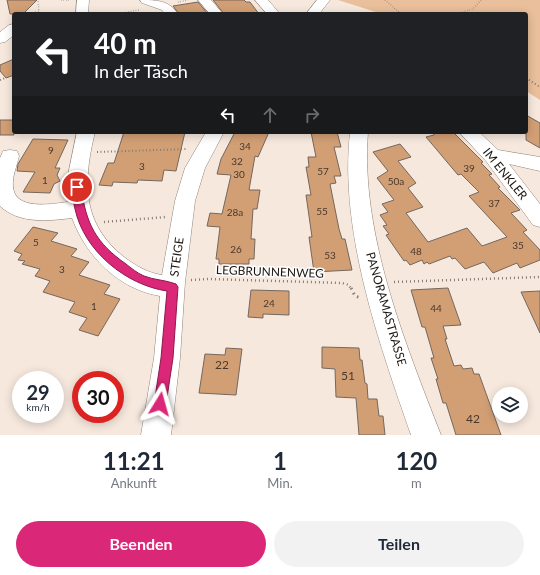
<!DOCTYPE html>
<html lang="de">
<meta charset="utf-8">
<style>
:root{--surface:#fff;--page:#f2f2f3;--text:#1f2937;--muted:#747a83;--accent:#db2777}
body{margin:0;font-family:Lato,sans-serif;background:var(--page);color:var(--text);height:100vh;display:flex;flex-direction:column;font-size:15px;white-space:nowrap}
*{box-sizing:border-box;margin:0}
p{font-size:13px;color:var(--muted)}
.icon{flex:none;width:22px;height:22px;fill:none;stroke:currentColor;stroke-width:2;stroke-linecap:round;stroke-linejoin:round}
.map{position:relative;height:435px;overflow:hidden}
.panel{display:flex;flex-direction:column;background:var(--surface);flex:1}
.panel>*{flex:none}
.hud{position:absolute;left:12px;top:12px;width:516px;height:122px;border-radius:4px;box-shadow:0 2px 10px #0003;background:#202124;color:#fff;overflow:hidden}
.tools{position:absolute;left:492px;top:387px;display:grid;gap:8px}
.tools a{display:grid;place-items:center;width:36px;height:36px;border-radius:50%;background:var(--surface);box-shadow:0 2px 10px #0003;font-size:20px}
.speed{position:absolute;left:12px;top:371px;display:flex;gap:8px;font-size:20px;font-weight:700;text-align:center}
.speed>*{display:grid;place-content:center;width:52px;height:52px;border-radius:50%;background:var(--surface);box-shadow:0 2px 10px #0003;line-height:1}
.speed small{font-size:10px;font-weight:400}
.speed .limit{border:6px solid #d22;background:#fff;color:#111}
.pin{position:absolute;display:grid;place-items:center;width:34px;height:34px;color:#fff;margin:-17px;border:2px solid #fff;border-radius:50%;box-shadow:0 1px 4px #0007}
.me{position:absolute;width:44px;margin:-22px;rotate:8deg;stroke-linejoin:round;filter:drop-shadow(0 0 3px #0008)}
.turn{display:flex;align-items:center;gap:14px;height:84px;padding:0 16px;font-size:18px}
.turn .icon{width:52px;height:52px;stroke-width:2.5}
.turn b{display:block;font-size:28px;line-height:34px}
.lanes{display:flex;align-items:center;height:38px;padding:0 16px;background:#0003;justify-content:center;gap:20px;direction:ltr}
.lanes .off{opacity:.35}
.eta{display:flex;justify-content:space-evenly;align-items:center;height:68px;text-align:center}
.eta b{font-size:24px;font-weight:700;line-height:28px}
.action{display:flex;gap:8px;margin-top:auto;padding:8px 16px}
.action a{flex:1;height:46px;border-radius:24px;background:var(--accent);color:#fff;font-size:16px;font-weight:700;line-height:46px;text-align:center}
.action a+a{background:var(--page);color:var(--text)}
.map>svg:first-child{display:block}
.green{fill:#eabf9b}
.building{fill:#d29f75;stroke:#74675e}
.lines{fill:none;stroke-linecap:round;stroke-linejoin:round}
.minor-casing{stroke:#91847a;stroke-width:1}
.path-far3{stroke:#857c74;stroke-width:1.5;stroke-dasharray:0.5 2;stroke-linecap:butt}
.path-far2{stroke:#857c74;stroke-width:2;stroke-dasharray:1 2.5;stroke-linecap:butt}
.path-far1{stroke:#857c74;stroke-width:2.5;stroke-dasharray:1 3;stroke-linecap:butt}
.path{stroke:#857c74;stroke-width:3;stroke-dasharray:1.5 4;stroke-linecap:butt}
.minor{fill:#fff;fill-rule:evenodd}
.route{fill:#db2777;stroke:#8e194d}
.labels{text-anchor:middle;stroke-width:3;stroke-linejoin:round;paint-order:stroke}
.number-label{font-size:10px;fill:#49382b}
.street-label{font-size:12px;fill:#1b1612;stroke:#fff}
.near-number-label{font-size:12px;fill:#49382b}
</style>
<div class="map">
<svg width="540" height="435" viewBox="0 0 540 435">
<rect width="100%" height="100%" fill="#f6e8dd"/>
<path class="green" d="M338,0h202v100l-14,-9v-77h-144z"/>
<path class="building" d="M7,0h30l-14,14h-13z
M213,0h31l2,2h4l9,12h-35z
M198,2l10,12h-29l-6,-8z
M14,59v16l-8,3 -6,-7v-6z
M526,115l14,8v25l-14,-8z
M0,120h14v15h-14z
M124,132h61l-9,39 -12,-1 -2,11 -24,-1 -1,3 -24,-1 -1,4 -13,-1 9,-22h6z
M235,132h34l-11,25 -3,-1 -6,34h11l-3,19h-4l-2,30h4l-1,20h-5v5h-30v-5h-3l4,-32 -13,-1 3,-13 12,1 9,-39 -14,-1 4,-15z
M311,132h26l4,15h-7l7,29h-7l2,7 -6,1 9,45 3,10h3l7,31 -38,2 -5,-35h3l-6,-42h5l-5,-28h3l-1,-10h8z
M434,132h19l30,30 -2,1 11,11 -3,1 11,12 -2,1 22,22 -9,3 16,17 -4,2 17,18v10l-20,8 -3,-5 -24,10 -9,-11 -19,7 -10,-11 -3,1 -2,-3 -21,8 -2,-2 -3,2 -2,-4 -12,5 -4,-5 -2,1 -18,-26 3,-1 -6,-8 4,-1 -7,-10 8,-3 -6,-8 12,-4 -17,-22 11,-7 -15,-19 27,-8 11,13 -13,4 18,22 -8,5 15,19 -17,6 22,29 39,-14 15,18 25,-9 -38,-41 10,-4 -18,-18 -3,1 -32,-38 8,-2z
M33,139l35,1 -13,28h5l-3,7 3,6 -6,3 -4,9 -27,-1 12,-20 -18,-1 1,-7z
M33,227l25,6 -7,8 26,8 -6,7 18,6 -10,13 31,10 -6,9 16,5 -22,37 -19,-6 8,-12 -18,-6 6,-10 -32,-10 7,-11 -15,-5 5,-7 -18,-5 3,-3 -7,-1 4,-6 -8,-3z
M448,288l13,37 -18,1 4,13h-2l9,27 7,-1 2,4 9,-1 2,6h5l22,61h-45l-10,-32h-3l-7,-24h2l-7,-21h3l-9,-31h-3l-11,-37z
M251,290l38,1v24l-26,-1v4l-15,-1z
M540,291v42l-19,-41z
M322,347l37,1 1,12h2l3,23 2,1 1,15h9l2,17h4l2,19h-26l-3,-37 -20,-1 -1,-28 -13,-1z
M226,348l16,1 -6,46 -37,-2 6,-39 20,1z"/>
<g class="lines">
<defs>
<path id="minor" d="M77,0h12l-1,14h-12z
M140,0c16,0 29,0 38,14h-13l-3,-4 -20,-7z
M198,0h13l12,14h-13z
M255,0h13l12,14h-13z
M317,0h13l-11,14h-13z
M14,24v11l-9,7 -5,1v-11l9,-7z
M77,132h18c-12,49 -14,91 29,125 12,9 24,16 38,18l13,-74 10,-33 21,-36h18l-19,36 -10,33 -10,81 -5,76 -9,77h-30l13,-77 6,-62c-42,-7 -74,-40 -88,-78 -24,3 -53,6 -72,-12v-48l3,-7 7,-1 7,1 2,5c-2,10 -7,20 -6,30 1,25 39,18 55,16v-27z
M350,132h18c-8,100 37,211 73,303h-30c-32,-92 -72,-204 -61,-303z
M459,132h20l19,18 42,7v14l-31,-7 31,40v23l-7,-2 -47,-64z"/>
</defs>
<use href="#minor" class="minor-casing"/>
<path class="path-far3" d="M61,0h10
M385,0l16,14
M178,2l10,-2
M31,14l8,-3 -1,-11
M116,14l23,-4
M455,14l18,-5 8,-9"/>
<path class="path-far2" d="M526,78l14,9
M0,80l5,-2
M97,152l91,-3"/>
<path class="path-far1" d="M104,222l62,-5
M191,280l18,-1 133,4 7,2 2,4
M394,282l146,-5"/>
<path class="path" d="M351,288l4,8 6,2"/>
<use href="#minor" class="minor"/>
</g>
<path class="route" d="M77,184l4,3c5,37 15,56 45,77 5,4 11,9 18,12 10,4 22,4 32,8l2,3 -5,71 -7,46 -1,4 -5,2 -4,-2 -2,-4 7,-46 6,-67c-41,-6 -83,-40 -92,-82 -2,-7 -2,-15 -3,-22z"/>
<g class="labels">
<g class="number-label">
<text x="245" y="150">34</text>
<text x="51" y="154">9</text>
<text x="237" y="165">32</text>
<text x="142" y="170">3</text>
<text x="469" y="172">39</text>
<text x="323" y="175">57</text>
<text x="239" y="178">30</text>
<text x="45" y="184">1</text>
<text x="396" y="185">50a</text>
<text x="494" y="207">37</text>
<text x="322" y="215">55</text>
<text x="235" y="216">28a</text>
<text x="36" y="246">5</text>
<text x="518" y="249">35</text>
<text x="236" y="253">26</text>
<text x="416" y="255">48</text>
<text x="330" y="259">53</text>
<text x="62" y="273">3</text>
<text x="269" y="307">24</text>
<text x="94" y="310">1</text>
<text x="436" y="312">44</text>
</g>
<g class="street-label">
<text transform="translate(505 174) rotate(51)" y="4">IM ENKLER</text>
<text transform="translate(177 257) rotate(-82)" y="4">STEIGE</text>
<text transform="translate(270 272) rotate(2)" y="4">LEGBRUNNENWEG</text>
<text transform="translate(386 309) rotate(74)" y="4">PANORAMASTRASSE</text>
</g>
<g class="near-number-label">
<text x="222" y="369">22</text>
<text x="348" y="380">51</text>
<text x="473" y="423">42</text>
</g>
</g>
</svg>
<div class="tools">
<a><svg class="icon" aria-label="layers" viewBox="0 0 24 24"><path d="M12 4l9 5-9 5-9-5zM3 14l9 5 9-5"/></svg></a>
</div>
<div class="speed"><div>29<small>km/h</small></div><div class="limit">30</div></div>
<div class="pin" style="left:77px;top:187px;background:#d93025"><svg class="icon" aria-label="arrive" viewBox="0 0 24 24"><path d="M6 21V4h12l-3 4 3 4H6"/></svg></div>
<svg class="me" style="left:160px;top:404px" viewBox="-20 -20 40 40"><path d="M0-17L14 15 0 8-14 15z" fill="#db2777" stroke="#fff" stroke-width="4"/></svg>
<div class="hud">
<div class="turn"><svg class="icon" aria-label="left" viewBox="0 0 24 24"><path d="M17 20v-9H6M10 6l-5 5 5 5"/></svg><div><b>40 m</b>In der Täsch</div></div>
<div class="lanes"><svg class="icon" aria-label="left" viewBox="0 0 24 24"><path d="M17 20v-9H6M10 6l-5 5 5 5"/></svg><svg class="icon off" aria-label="ahead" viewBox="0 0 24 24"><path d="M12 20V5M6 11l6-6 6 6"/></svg><svg class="icon off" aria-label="right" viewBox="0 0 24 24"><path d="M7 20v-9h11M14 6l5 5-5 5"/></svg></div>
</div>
</div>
<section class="panel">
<div class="eta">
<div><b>11:21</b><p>Ankunft</p></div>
<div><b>1</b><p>Min.</p></div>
<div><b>120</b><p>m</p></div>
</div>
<div class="action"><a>Beenden</a><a>Teilen</a></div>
</section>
